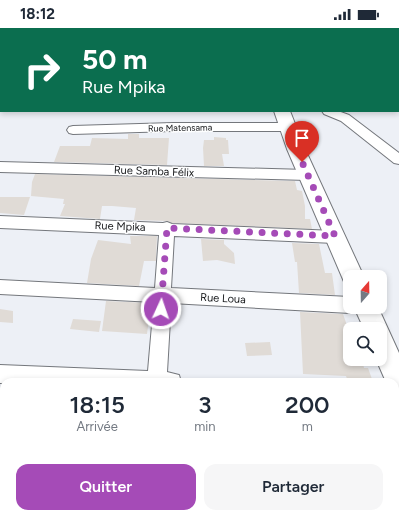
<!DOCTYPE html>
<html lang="fr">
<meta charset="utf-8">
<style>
:root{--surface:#fff;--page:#f6f6f7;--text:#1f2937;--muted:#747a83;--accent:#a54bb7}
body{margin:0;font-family:Figtree,sans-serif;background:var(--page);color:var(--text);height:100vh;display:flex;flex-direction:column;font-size:15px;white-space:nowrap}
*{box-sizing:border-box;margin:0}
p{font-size:13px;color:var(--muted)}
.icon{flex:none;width:22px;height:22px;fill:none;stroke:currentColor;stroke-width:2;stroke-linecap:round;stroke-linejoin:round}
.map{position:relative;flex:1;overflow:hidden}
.panel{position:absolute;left:0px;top:350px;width:399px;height:140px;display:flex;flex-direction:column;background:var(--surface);border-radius:12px 12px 0 0;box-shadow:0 2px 6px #0003}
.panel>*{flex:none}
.hud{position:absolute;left:0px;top:0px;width:399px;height:84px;box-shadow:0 2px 6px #0003;background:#0b6e4f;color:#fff;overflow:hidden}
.needle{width:26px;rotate:20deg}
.buttons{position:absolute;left:343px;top:242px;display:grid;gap:8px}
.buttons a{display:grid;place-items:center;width:44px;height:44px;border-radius:8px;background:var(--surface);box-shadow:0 2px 6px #0003;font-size:20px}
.pin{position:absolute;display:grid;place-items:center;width:34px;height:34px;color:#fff;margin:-41px -17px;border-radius:50% 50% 50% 0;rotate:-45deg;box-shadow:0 0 4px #0007}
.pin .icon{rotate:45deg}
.me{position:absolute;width:44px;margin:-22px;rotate:3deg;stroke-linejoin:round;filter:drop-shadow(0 0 3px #0008)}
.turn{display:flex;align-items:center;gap:14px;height:84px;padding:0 16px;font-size:18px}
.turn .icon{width:52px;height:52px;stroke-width:2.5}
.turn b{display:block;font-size:28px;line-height:34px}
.eta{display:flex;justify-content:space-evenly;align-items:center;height:68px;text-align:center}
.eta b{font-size:24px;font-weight:600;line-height:28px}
.button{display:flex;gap:8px;margin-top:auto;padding:8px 16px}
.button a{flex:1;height:46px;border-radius:12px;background:var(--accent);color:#fff;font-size:16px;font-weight:600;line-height:46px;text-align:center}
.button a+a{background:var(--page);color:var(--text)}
.status{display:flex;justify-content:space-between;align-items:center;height:28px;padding:0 20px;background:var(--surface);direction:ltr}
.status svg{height:11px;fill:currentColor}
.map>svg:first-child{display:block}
.building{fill:#e0dbd6}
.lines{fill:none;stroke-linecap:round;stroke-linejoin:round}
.street-casing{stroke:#74777c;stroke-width:2}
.secondary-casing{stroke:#74777c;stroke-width:2}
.street{fill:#fff;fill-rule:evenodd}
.secondary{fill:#fff;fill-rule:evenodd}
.route{stroke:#a54bb7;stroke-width:7;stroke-dasharray:0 12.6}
.labels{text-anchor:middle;stroke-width:3;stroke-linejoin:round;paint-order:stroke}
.far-street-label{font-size:9px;fill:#141517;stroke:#fdfeff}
.street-label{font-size:11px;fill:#141517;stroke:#fdfeff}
</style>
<div class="status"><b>18:12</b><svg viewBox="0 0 49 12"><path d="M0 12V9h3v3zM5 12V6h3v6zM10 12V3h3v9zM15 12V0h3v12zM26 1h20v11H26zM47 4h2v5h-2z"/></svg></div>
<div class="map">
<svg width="399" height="490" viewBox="0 0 399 490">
<rect width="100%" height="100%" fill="#edf0f6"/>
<path class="building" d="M128,106h11v4h30l-2,27 -113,-3 6,-16h30l2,-8 36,1z
M214,109l12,1v2h2l1,14h-7l2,12h-20l-1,-18 1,-8h10z
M35,146l260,7 2,9 5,1 3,15v13h5l2,10 -140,-6 -5,-2 -33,-1 2,-12 -24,-2h-10l-2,13 -40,-3 5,-12h-2l1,-5 -33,-3 1,-14z
M0,169h30l-6,18 -24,-2z
M130,208h27l-1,25h-12l-5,25 -52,-3 4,-24 7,-19 33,4z
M201,211l23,1v4l10,9 1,11 -18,-4 -14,1z
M292,215l27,1 6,29h7l3,22 -36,-2 -2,-31h-2z
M106,273l45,2 -4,31 -45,-3z
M0,281l13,2v12l-13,-1z
M300,284l43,2 7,20v25h12l2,9h4l4,11 -24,3 -2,-6 -43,-2z
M73,291l28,2 -2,11 -29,-3z
M270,314l2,13 -25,1 -2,-13z"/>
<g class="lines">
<defs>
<path id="street" d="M0,0h4l1,1h-4l-1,4z
M23,0h11l-12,1z
M205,0h19l1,1h-19z
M387,0h10l1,1h-10z
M0,14h1v6h-1z
M398,22h1v6h-1z
M322,83h16l11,4 50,38v11l-5,-1 -53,-42 -17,-7z
M173,95h115l4,1 2,3 -2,3 -4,1h-115l-100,3 -4,-1 -2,-3 2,-3 4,-1z
M0,134l307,8 5,2 2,3 -2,3 -5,2 -307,-8z
M0,188l163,7 4,-1 5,2 163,7 5,2 3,4 -3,4 -5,2 -161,-7 -3,52 179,9v10h7l-1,3 -6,3 -179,-10 -4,69 12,3 2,7h-177v1h-4v-18l148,6 6,-69 -154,-8v-14l155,8 4,-53 -159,-7z
M0,444h4v22h-4z
M395,479h4v11h-14l1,-4h9z
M141,486h22v4h-22z"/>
<path id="secondary" d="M266,0h14v1h-14z
M274,83h16l15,38 59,128h-14v8l-5,-1 -3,-7 -55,-128z
M354,279h24l21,46v42l-4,-2v-11h-9l-10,-23h4v-30h-16z"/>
</defs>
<use href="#street" class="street-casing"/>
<use href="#secondary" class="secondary-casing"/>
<use href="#street" class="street"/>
<use href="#secondary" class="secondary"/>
</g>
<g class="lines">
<path class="route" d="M161,281l6,-81 168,8 -33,-74"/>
</g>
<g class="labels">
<g class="far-street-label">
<text transform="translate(180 100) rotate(-1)" y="3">Rue Matensama</text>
</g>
<g class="street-label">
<text transform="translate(154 143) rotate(2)" y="4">Rue Samba Félix</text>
<text transform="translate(120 198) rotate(2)" y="4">Rue Mpika</text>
<text transform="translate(223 270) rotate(3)" y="4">Rue Loua</text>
</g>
</g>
</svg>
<div class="buttons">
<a><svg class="needle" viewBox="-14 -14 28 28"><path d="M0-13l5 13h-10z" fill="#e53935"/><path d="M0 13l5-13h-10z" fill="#747a83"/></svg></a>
<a><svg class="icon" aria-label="search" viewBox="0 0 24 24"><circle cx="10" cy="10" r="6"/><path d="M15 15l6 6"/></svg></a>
</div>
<div class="pin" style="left:302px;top:134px;background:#d93025"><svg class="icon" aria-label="arrive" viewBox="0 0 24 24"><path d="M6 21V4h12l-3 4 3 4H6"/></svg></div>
<svg class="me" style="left:161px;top:281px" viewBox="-20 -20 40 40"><circle r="17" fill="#a54bb7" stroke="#fff" stroke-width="3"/><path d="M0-11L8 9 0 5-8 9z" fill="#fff"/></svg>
<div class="hud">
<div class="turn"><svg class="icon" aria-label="right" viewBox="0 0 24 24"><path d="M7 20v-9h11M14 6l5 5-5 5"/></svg><div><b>50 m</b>Rue Mpika</div></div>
</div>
<section class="panel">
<div class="eta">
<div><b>18:15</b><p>Arrivée</p></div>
<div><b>3</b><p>min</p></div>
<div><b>200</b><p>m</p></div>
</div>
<div class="button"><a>Quitter</a><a>Partager</a></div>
</section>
</div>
